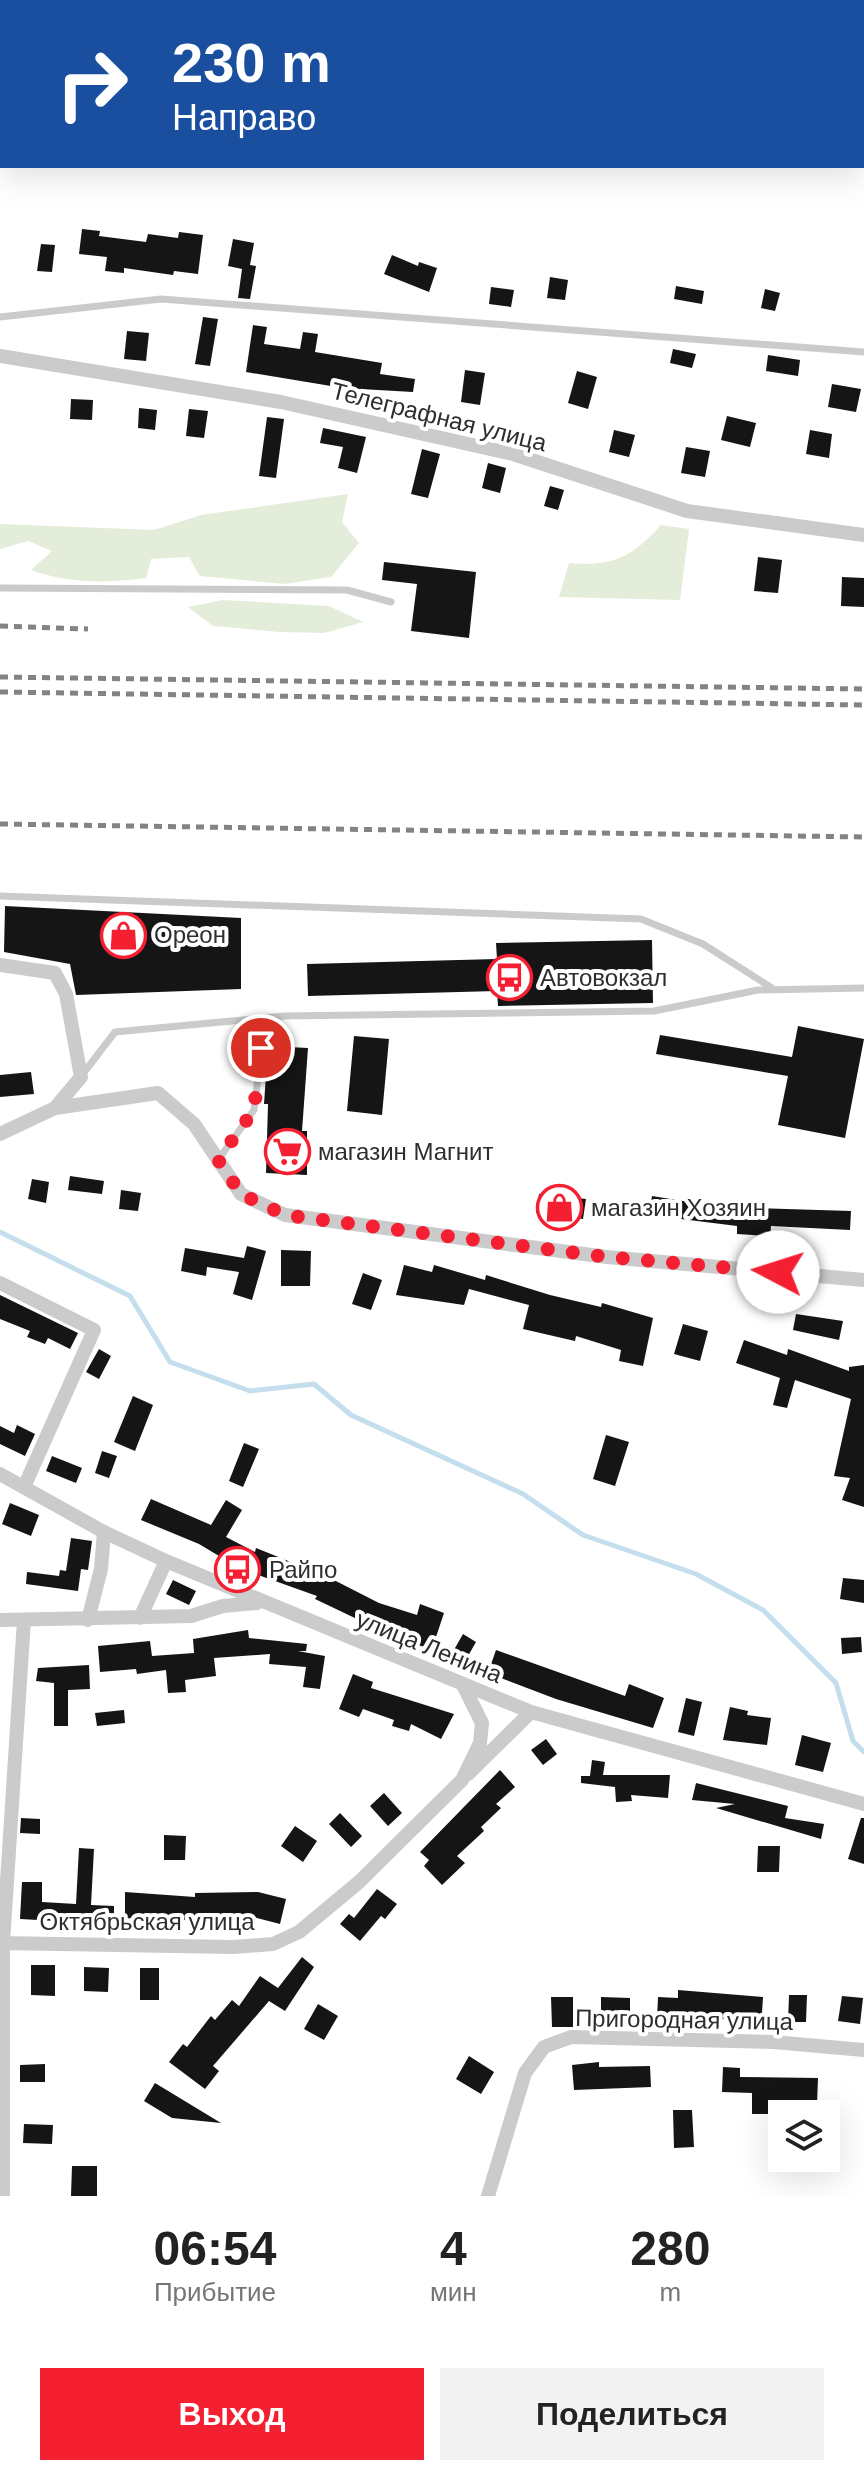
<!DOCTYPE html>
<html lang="ru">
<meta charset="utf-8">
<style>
:root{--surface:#fff;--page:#f2f2f2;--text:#222;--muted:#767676;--accent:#f51f32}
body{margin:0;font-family:Arial,sans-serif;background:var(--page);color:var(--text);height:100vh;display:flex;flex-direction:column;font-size:30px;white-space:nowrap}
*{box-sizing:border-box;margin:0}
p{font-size:26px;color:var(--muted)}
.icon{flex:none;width:44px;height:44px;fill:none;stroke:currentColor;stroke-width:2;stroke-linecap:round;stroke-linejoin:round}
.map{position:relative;height:2196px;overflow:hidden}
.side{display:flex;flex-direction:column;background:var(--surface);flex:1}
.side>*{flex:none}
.guide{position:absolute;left:0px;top:0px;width:864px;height:168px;box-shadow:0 8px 32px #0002;background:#1a4fa0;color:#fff;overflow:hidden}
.controls{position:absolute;left:768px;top:2100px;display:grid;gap:16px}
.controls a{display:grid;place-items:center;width:72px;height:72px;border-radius:0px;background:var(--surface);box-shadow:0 8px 32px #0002;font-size:40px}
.pin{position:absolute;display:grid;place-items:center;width:68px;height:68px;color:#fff;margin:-34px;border:4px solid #fff;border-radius:50%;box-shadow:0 2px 8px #0007}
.me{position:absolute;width:88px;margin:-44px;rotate:275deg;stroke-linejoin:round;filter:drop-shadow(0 0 6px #0008)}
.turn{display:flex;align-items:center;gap:28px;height:168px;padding:0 40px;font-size:36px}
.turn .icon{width:104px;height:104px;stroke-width:2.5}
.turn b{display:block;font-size:56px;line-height:68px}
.eta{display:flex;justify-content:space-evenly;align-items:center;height:136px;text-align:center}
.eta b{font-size:48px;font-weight:700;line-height:56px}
.action{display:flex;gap:16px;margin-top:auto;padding:16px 40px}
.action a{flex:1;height:92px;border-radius:0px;background:var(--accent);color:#fff;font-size:32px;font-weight:700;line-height:92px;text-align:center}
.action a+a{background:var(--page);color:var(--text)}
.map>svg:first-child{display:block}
.green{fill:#e4edda}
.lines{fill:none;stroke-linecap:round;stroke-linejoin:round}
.stream{stroke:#c4deee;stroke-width:5}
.building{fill:#151515}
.lane{stroke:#cbcbcb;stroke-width:7}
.street{stroke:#cbcbcb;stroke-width:14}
.rail{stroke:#838383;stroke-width:5;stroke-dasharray:8 6;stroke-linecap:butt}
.route{stroke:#f51f32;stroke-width:14;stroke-dasharray:0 25.2}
.labels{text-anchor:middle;stroke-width:8;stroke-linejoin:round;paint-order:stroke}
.street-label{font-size:24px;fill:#2e2e2e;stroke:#fff}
.poi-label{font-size:24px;fill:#2e2e2e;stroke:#fff;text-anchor:start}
</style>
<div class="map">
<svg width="864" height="2196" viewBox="0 0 864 2196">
<rect width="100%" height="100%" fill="#fff"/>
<path class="green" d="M348,494l-6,28 17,21 -28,34 -47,7 -84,-8 -11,-19 -38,2 -5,19c-41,5 -76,6 -115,-8l21,-19 -24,-10 -28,8v-25l154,6 47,-15z
M661,525l28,4 -9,71 -121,-3 10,-34c44,4 63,-6 92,-38z
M223,600l106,6 34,16 -39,11 -44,-1 -67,-6 -25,-19z"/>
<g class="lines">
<path class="stream" d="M0,1232l130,64 40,66 80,29 64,-7 37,31 172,79 60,41 113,39 67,36 73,73 17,58 11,11"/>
</g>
<path class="building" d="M82,229l18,2 -1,5 47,6 2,-8 30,4 1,-6 24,3 -5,39 -24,-3 -1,4 -49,-7v5l-19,-2 2,-14 -28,-3z
M233,239l21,4 -4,22 6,1 -6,33 -12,-1 4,-29 -14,-3z
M41,244l14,1 -3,27 -15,-1z
M392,255l26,11 1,-4 18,6 -8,24 -45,-18z
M550,277l18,3 -3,20 -18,-2z
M676,286l28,5 -2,13 -28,-5z
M491,287l23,3 -3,17 -22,-3z
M765,289l15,4 -5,18 -14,-3z
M203,317l15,2 -8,47 -15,-2z
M253,325l14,2 -3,17 36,5 3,-17 15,2 -3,18 67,11 -2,11 35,5 -2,13 -70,-4 -97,-16z
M127,331l22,2 -3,28 -22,-2z
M673,349l23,5 -4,14 -22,-5z
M768,355l32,5 -2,16 -32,-5z
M465,370l20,3 -5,32 -19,-3z
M577,371l20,6 -9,32 -20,-6z
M832,384l29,5 -5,23 -28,-5z
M71,399l22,1 -1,20 -22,-1z
M139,408l18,2 -2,20 -17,-2z
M189,409l19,2 -4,27 -18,-2z
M727,416l29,7 -6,24 -29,-7z
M267,417l17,2 -8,59 -17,-2z
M323,428l43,9 -9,36 -19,-5 5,-21 -23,-4z
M614,430l21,5 -6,22 -20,-5z
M810,430l22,4 -3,24 -23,-4z
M686,447l24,4 -5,26 -24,-4z
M422,449l18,5 -12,44 -17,-4z
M488,463l18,5 -6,25 -18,-5z
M550,486l14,4 -6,20 -14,-4z
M758,557l24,3 -4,33 -24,-2z
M384,562l92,10 -7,66 -58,-7 6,-47 -35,-4z
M842,577l22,1v29l-23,-1z
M5,906l236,12v71l-165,6 -6,-31 -66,-12z
M652,940l1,63 -155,3 -1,-15 -189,5 -1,-32 190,-5 -1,-16z
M798,1026l66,13 -19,99 -67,-13 10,-49 -132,-22 4,-19 132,22z
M354,1036l35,3 -7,76 -35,-4z
M268,1046l40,2 -6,83h5v44l-41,-2 2,-69h-4z
M31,1072l3,22 -34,3v-22z
M70,1176l34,5 -2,13 -34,-4z
M32,1179l17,3 -3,21 -18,-4z
M121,1190l20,3 -3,18 -19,-2z
M539,1194l47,5 -3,20 -47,-6z
M652,1196l68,11 131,4 -1,19 -79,-4 -1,10 -33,-2v-8l-88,-11z
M247,1246l19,5 -14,49 -19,-6 6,-22 -32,-5 -1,9 -25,-5 4,-23 59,10z
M281,1250l30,1 -1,35h-29z
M404,1265l28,7 2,-7 51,15 1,-5 64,20 51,12 1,-4 51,15 -10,48 -24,-5 2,-11 -45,-14 -1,5 -52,-12 6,-24 -60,-16 -5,16 -68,-10z
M363,1273l19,7 -11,30 -19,-6z
M0,1295l78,38 -8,16 -22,-11 -3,6 -18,-7 3,-6 -30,-12z
M796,1314l47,7 -4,19 -46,-10z
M683,1324l25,7 -8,30 -26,-7z
M744,1340l43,15 1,-6 61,22v-4l15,-2v142l-22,-7 8,-22 -16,-2 17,-77 -56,-19 -8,28 -14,-3 7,-27 -44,-15z
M99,1349l12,7 -12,23 -13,-7z
M133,1396l20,9 -18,46 -21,-9z
M17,1425l18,9 -10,22 -25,-12v-18l14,7z
M606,1435l23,7 -14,44 -22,-7z
M244,1443l15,6 -16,38 -14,-6z
M102,1451l15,5 -8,22 -14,-5z
M52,1456l30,12 -6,15 -30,-12z
M151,1499l60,26 15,-25 16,10 -16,27 29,15 1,-4 72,29 51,26 38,12 3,-11 24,9 -12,36 -25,-7 2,-7 -49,-18 -1,3 -44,-21 2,-3 -78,-28 -40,-24 -58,-24z
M10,1503l29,12 -8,21 -29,-12z
M71,1538l21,3 -4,29 -7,-1 -3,22 -52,-7 1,-12 32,4 1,-6 6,1z
M843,1578l21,2v23l-24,-4z
M173,1580l23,11 -7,14 -23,-11z
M248,1630l1,8 58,6 -1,7h-8l27,5 -5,33 -17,-2 3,-20 -37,-3 1,-10 -56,4 2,18 -31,4 1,12 -18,1 -2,-23 -29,4 -1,-5 -36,3 -2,-26 52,-5 2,15 42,-3 -1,-14z
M463,1634l13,8 -12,21 -13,-8z
M861,1637l1,15 -20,2 -1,-16z
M496,1650l129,46 4,-12 35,14 -11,30 -97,-29 -68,-26z
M89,1665l1,24 -22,1v36h-14v-43l-18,-2 2,-13z
M353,1674l20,8 -2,6 83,26 -13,25 -30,-15 -2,7 -17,-5 2,-6 -31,-11 -4,8 -20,-8z
M686,1698l16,4 -8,34 -16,-4z
M730,1707l18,4 -1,4 24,3 -4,27 -44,-5z
M124,1710l1,13 -28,3 -2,-13z
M802,1735l29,8 -8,29 -28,-7z
M546,1739l11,15 -14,11 -12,-15z
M592,1760l13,2 -2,13h67l-2,23 -37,-3 1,6 -16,1 -1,-15 -34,-4v-7h9z
M500,1770l15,17 -19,17 5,4 -20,19 3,4 -27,25 8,7 -23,22 -18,-19 5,-6 -9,-8z
M696,1783l92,23 -3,12 39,6 -3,15 -105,-31 19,-4 -43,-4z
M384,1793l18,20 -14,13 -18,-20z
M340,1813l22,23 -11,11 -22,-23z
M21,1818l19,1v15l-20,-1z
M861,1818h3v46l-16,-5z
M295,1826l22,15 -14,21 -22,-16z
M164,1835l22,1 -1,24h-21z
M758,1846h22l-1,26h-22z
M79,1848l15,1 -3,56 23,1v11h-57l-1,4 -36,-2 2,-37h20v20l34,2z
M377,1889l20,15 -12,15 -4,-3 -21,25 -20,-17 9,-10 5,4z
M125,1892l70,5v-4l63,-1 28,7 -6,25 -39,-10v5l-82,1 -34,-2z
M302,1957l12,10 -29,44 -16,-10 -56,65 6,5 -14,18 -36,-27 14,-18 4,3 24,-31 4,4 17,-20 7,6 21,-30 18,12z
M31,1965h24v31l-24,-1z
M84,1967l25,1 -1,24 -24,-1z
M140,1968h19v32h-19z
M678,1990l85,7 -2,31 -30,-1 1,-8h-75l1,-22 20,1z
M789,1995h18l-1,27h-18z
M842,1996l21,2 -3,26 -22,-3z
M551,1997h22v30h-21z
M601,1997l29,1v26l-29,-1z
M318,2004l20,12 -14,24 -20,-11z
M469,2056l25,16 -13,22 -25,-15z
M599,2062v5l51,-1 1,21 -77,3 -2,-25z
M45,2064v18h-25v-17z
M723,2067l17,1v9l78,1 -1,27 -38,-3v12h-27v-21l-30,-1z
M155,2083l66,40 -49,-5 -28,-17z
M673,2110h19l2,37 -20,1z
M24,2124l29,1 -1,19 -29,-1z
M72,2166h25v30h-26z"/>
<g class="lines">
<path class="lane" d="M0,317l161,-18 703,53
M0,588l347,2 44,12
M0,896l641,23 62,25 69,44
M82,1075l33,-43 169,-16 370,-5 104,-21 106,-2
M218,1160l36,-50 11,-92"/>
<path class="street" d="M0,356l281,46 232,52 174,57 177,24
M0,965l55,8 11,21 15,83 -26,31
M0,1134l55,-26 103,-15 36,31 47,70 44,21 322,42 257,23
M0,1283l94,47 -70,157
M0,1474l104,58 62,29 365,151 333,92
M140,1618l26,-57
M0,1620l191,-4 32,-10 34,-3
M88,1620l13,-51 3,-37
M468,1774l63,-62
M0,1943l233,4 40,-3 26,-12 60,-50 103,-102 18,-37 2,-20 -19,-38
M3,2196v-253l21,-323
M488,2196l37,-123 19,-26 27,-10 202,5 91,8"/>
<path class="rail" d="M0,626l88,3
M0,677l864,12
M0,692l864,13
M0,824l864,13"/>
</g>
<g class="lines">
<path class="route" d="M261,1048l-7,62 -36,50 23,34 44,21 322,42 171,15"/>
</g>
<defs>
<symbol id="shop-ring" viewBox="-11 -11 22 22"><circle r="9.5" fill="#fff" stroke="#f51f32" stroke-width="1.5"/><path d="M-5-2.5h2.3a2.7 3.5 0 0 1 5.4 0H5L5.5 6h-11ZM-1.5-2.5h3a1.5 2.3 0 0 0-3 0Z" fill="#f51f32"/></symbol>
<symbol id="bus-ring" viewBox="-11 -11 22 22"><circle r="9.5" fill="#fff" stroke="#f51f32" stroke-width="1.5"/><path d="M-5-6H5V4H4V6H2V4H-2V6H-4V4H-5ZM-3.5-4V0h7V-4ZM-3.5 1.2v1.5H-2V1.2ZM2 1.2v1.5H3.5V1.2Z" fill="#f51f32"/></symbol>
<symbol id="supermarket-ring" viewBox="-11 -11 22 22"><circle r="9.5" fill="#fff" stroke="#f51f32" stroke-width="1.5"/><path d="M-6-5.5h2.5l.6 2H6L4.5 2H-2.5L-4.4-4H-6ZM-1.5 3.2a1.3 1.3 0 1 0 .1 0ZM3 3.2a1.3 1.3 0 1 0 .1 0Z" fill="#f51f32"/></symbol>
</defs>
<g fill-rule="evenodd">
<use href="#shop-ring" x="98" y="910" width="51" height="51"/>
<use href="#bus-ring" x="484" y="952" width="51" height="51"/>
<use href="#supermarket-ring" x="262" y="1126" width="51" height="51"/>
<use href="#shop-ring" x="534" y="1182" width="51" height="51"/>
<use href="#bus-ring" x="212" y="1544" width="51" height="51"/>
</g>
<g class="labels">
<g class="street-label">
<text transform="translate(439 417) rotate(14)" y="8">Телеграфная улица</text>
<text transform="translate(429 1647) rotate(22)" y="8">улица Ленина</text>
<text x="147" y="1930">Октябрьская улица</text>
<text transform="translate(684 2020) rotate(1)" y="8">Пригородная улица</text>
</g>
<g class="poi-label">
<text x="154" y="943">Ореон</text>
<text x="540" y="986">Автовокзал</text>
<text x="318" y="1160">магазин Магнит</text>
<text x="591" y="1216">магазин Хозяин</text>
<text x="269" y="1578">Райпо</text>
</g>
</g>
</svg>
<div class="controls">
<a><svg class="icon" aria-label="layers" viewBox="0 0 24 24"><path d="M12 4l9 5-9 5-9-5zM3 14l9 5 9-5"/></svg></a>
</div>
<div class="pin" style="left:261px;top:1048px;background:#d93025"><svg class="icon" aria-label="arrive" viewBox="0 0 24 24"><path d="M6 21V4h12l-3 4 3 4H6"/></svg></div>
<svg class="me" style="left:778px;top:1272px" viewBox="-20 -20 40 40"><circle r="19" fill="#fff"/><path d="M0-13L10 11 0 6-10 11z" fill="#f51f32"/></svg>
<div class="guide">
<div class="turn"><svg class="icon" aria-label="right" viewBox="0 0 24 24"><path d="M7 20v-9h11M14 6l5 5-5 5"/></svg><div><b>230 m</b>Направо</div></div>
</div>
</div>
<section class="side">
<div class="eta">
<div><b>06:54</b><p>Прибытие</p></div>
<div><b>4</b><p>мин</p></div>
<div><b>280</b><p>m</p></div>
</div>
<div class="action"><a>Выход</a><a>Поделиться</a></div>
</section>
